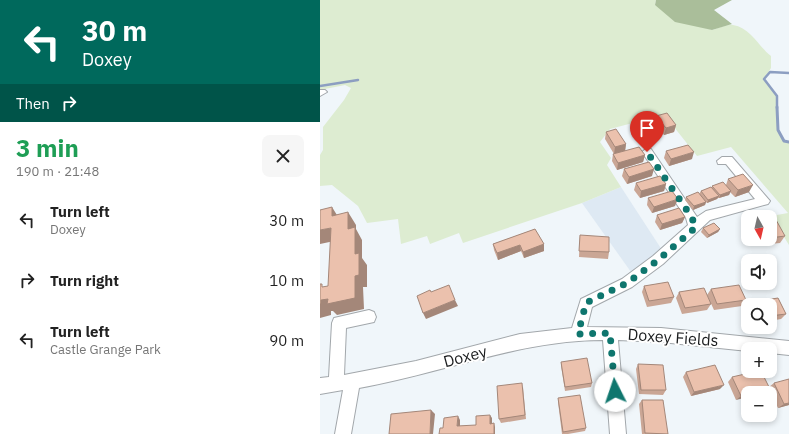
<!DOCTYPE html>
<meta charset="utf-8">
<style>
:root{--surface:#fff;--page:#f6f6f6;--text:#222;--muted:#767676}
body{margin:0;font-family:"IBM Plex Sans",sans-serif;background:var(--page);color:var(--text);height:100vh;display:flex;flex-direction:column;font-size:15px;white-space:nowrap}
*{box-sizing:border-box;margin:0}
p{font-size:13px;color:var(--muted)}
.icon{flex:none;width:22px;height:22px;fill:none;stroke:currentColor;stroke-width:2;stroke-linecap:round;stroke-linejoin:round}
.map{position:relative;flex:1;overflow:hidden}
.drawer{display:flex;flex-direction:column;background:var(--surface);width:320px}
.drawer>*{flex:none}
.top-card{background:#00695c;color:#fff;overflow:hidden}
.needle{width:26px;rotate:172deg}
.controls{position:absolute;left:421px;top:210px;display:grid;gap:8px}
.controls a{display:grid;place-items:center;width:36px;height:36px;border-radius:8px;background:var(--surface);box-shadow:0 2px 6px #0003;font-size:20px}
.pin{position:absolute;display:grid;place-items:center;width:34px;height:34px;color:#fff;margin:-41px -17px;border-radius:50% 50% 50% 0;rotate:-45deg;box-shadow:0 0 4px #0007}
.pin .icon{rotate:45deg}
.me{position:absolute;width:44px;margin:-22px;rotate:356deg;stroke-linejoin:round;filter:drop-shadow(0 0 3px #0008)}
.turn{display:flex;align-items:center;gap:14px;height:84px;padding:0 16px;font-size:18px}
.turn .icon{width:52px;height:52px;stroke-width:2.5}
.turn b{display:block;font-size:28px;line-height:34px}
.then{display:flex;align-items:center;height:38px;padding:0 16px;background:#0003;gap:8px;font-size:15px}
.round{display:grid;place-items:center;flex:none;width:42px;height:42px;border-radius:8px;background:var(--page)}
.summary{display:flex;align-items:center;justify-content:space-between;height:68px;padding:0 16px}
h1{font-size:24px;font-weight:800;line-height:30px;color:#1e9e55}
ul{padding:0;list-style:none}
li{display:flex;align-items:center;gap:12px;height:60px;padding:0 16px}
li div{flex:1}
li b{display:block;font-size:15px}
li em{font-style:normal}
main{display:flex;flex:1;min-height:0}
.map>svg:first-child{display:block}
.built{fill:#dee9f3}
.green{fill:#ddecd1}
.forest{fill:#aabe9a}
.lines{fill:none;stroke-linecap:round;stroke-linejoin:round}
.stream-far1{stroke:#8c9ec1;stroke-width:2.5}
.stream{stroke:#8c9ec1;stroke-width:3}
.minor-casing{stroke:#a2a7ab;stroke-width:2}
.minor{fill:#fff;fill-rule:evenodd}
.wall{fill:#caa695}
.shaded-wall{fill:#a48779}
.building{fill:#ebc1ad;stroke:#a48779}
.route{stroke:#0f766e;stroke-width:7;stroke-dasharray:0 12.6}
.labels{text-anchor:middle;stroke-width:4;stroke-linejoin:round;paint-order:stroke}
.near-street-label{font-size:16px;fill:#1a1c1e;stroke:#fff}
</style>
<main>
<section class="drawer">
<div class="top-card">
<div class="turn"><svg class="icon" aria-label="left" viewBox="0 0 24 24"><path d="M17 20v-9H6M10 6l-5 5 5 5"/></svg><div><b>30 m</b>Doxey</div></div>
<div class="then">Then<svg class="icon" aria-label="right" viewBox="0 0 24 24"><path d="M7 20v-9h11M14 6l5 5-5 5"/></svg></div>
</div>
<div class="summary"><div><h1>3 min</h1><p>190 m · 21:48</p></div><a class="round"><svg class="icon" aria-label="close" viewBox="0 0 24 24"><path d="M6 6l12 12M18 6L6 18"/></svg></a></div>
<ul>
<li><svg class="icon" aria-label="left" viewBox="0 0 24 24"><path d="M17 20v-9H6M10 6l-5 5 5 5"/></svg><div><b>Turn left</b><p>Doxey</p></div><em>30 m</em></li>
<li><svg class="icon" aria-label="right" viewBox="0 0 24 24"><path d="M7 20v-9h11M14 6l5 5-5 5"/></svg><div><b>Turn right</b></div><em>10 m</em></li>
<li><svg class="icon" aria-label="left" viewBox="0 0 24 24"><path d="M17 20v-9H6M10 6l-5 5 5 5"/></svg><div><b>Turn left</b><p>Castle Grange Park</p></div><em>90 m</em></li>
</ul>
</section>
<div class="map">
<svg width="469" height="434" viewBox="0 0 469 434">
<rect width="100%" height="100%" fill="#f0f6fa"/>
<path class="built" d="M301,187l41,63 -31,22 -49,-69z"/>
<path class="green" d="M0,0h336l-1,5 57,25c5,-1 15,-6 21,-5 18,3 25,21 38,31v12l-7,11 13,17 1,34 6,11 5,1v103l-18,-29 17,-3 -57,-66 -34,9 -31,-39 -26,4 -30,8 -10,13 11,16 -4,7 14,22 -39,16 -119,40 -4,-10 -29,11 -3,-8 -26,8 -3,-25 -31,4 -9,-17 -26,-21 -12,1v-31l3,-5v-23l21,-27 7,-12 -6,-3 -25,5z"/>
<path class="forest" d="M336,0h76l-18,10 18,14 -20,6 -37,-8 -20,-17z"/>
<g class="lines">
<path class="stream-far1" d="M0,86l38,-6
M457,108v-12l-13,-17 6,-7 19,1"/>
<path class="stream" d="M457,107l1,23 6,11 5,1"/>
<defs>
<path id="minor" d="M0,90h5l2,2 -7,4z
M327,148l4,1 46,68 9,-6 49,-12 -29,-35h-8l-1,-3 5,-4h10l38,44 -2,3 -4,1 -54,15 -47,44 -31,23 -40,20 -5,20 74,1 128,13v14l-19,-2v-4h-22v2l-87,-9 -43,-2 8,94h-16l-7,-94c-84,0 -162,34 -244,48l-8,46h-16l8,-44 -23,4v-16l9,-1 3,-54 2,-5 35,-8 5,2 2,5 -2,5 -28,6 -2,47 72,-14 104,-27 52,-6 9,-29 41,-20 31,-23 35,-31 -2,-7 -44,-66z"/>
</defs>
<use href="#minor" class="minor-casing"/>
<use href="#minor" class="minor"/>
</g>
<path class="wall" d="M336,116l20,9 -2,7 -10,3 -5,-6 -1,7 -11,3 -10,-14 1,-7 17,5z
M286,132l20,12 -1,7 -11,3 -9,-15z
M346,151l26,8 -23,7 -5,-8z
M293,154l32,1 -2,7 -26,8 -5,-9z
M304,169l28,7 -25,8 -5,-8z
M408,179l21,13 -14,5 -5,-5 -1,3 -10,3h-1l-1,1 -10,4 -1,-1 -1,3 -12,5 -8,-10 1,-3 13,-3 2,-3 11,-3v-2l14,-1z
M316,183l30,1 -2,7 -24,7 -6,-8z
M328,198l27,8 -23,7 -5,-8z
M337,215l28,2 -3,6 -22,7 -5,-8z
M450,218l15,18 -5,7 -22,2 -3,-6h15z
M383,228l17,1 -2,3 -11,6 -6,-6z
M215,229l9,22 -20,7 -3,-7 -23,9 -4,-10 -1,-6z
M260,235l29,17 -1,7 -29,-2z
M324,286l30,11 -3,6 -24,4 -5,-15z
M391,289l35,11 -4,6 -28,4 -7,-15z
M359,292l32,12 -4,6 -25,4 -6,-16z
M458,298l8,16 -5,5 -11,2v-16h-20l3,-3z
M241,362l31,21 -1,4 -26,4 -4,-25z
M318,364l28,26 -3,5 -24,-1 -3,-25z
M366,372l34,17 -29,7 -8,-19z
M412,377l37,10 5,-4 15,22 -11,3 -9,-18 -4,3h-17l-12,7 -8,-18z
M203,387l3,32 -25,4 -2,-4z
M238,398l28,30 -1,3 -17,3h-6l-4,-32z
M322,400l26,34h-26l-3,-30z"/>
<path class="shaded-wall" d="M356,125l-2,7 -10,3 2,-7z
M339,129l-1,7 -11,3 1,-7z
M306,144l-1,7 -11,3 1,-7z
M374,152l-2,7 -23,7 2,-7z
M325,155l-2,7 -26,8 1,-7z
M334,169l-2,7 -25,8 2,-7z
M346,184l-2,7 -24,7 1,-7z
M433,185l-4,7 -14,5 3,-7z
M411,191l-2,4 -10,3 1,-3z
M399,196l-2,3 -10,4 1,-3z
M358,199l-3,7 -23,7 2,-6z
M386,202l-1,3 -12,5 1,-4z
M12,207l8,13 -8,-4z
M28,212l8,13v4l6,11v18l5,7v22h-4l1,22 -27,6 -4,-4h-2v4l-11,3v-14l1,-4 34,-24v-22l-7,-25z
M365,217l-3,6 -22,7 2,-6z
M11,228l8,12 -19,4v-14z
M400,229l-2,3 -11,6 2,-3z
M224,244v7l-20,7 -1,-6z
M200,245l1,6 -23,9 -1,-7z
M135,300l3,6 -32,13 -3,-6z
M404,385l-4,4 -29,7 3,-4z
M450,389l-5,4h-12z
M428,394v3l-12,3 5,-4z
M469,403v2l-11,3 6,-4z
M111,410l4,4 -2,20h-3z
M170,415l2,3v9l-2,-3z
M138,416l2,4v10l-3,-4z
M174,423l1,4v7h-1z"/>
<path class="building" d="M347,113l9,12 -10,3 -10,-12z
M329,116l10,13 -11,3 -10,-14z
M296,129l10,15 -11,3 -9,-15z
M368,145l6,7 -23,7 -5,-8z
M319,147l6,8 -27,8 -5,-9z
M329,162l5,7 -25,8 -5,-8z
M423,174l10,11 -15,5 -10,-11z
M340,176l6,8 -25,7 -5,-8z
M403,182l8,9 -11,4 -8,-9z
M391,187l8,9 -11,4 -7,-9z
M352,191l6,8 -24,8 -6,-9z
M378,192l8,10 -12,4 -8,-9z
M12,207v9l16,-4v17l7,-2v27l4,-1v22l-4,1v22l-28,6 1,-5 -7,1v4h-1v-20h2v3l6,-1 3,-58 -11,2v-20z
M359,208l6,9 -23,7 -5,-9z
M450,218h5l10,18 -15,2z
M394,223l6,6 -11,6 -6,-7z
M215,229l9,15 -21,8 -3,-7 -23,8 -4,-9z
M260,235l29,2v15l-30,-1z
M348,282l6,15 -25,4 -5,-15z
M129,285l6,15 -32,13 -6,-17 13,-6 1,2z
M419,285l7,15 -29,4 -6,-15z
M384,288l7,16 -26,4 -6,-16z
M458,298l8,16 -16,2v-11h-16l-1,-3z
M267,358l5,25 -27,4 -4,-25z
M318,364l25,1 3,25h-25z
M395,365l9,20 -30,7 -8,-20z
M438,371h3l9,18 -17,4h-5v1l-7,2 -9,-19z
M469,379v24l-5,1 -10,-21z
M202,383l3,32 -26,4 -2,-33z
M260,395l6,33 -23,4 -5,-34z
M322,400h21l5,34 -23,-1z
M111,410l-1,24h-41l2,-20z
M170,415v9l4,-1v11h-55l1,-6h3l1,-10 14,-2 -1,10 19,-1v-9z"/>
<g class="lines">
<path class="route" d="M295,391l-5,-58 -32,1 8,-31 41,-20 31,-23 38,-33 -5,-11 -44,-64"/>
</g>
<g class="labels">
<g class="near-street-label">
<text transform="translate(353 337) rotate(4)" y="6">Doxey Fields</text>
<text transform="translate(145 356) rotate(-15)" y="6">Doxey</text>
</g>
</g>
</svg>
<div class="controls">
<a><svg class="needle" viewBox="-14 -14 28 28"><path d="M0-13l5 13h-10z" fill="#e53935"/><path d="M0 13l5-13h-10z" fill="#767676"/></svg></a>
<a><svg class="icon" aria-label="sound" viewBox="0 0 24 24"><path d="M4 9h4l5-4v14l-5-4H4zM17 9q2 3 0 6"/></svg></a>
<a><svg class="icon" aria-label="search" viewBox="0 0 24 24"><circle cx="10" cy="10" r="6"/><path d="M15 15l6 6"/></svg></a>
<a>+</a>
<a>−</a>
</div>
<div class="pin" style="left:327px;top:152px;background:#d93025"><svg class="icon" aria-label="arrive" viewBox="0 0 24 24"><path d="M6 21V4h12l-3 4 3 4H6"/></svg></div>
<svg class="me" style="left:295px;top:391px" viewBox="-20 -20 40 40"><circle r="19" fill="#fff"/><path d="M0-13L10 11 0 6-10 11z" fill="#0f766e"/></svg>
</div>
</main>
